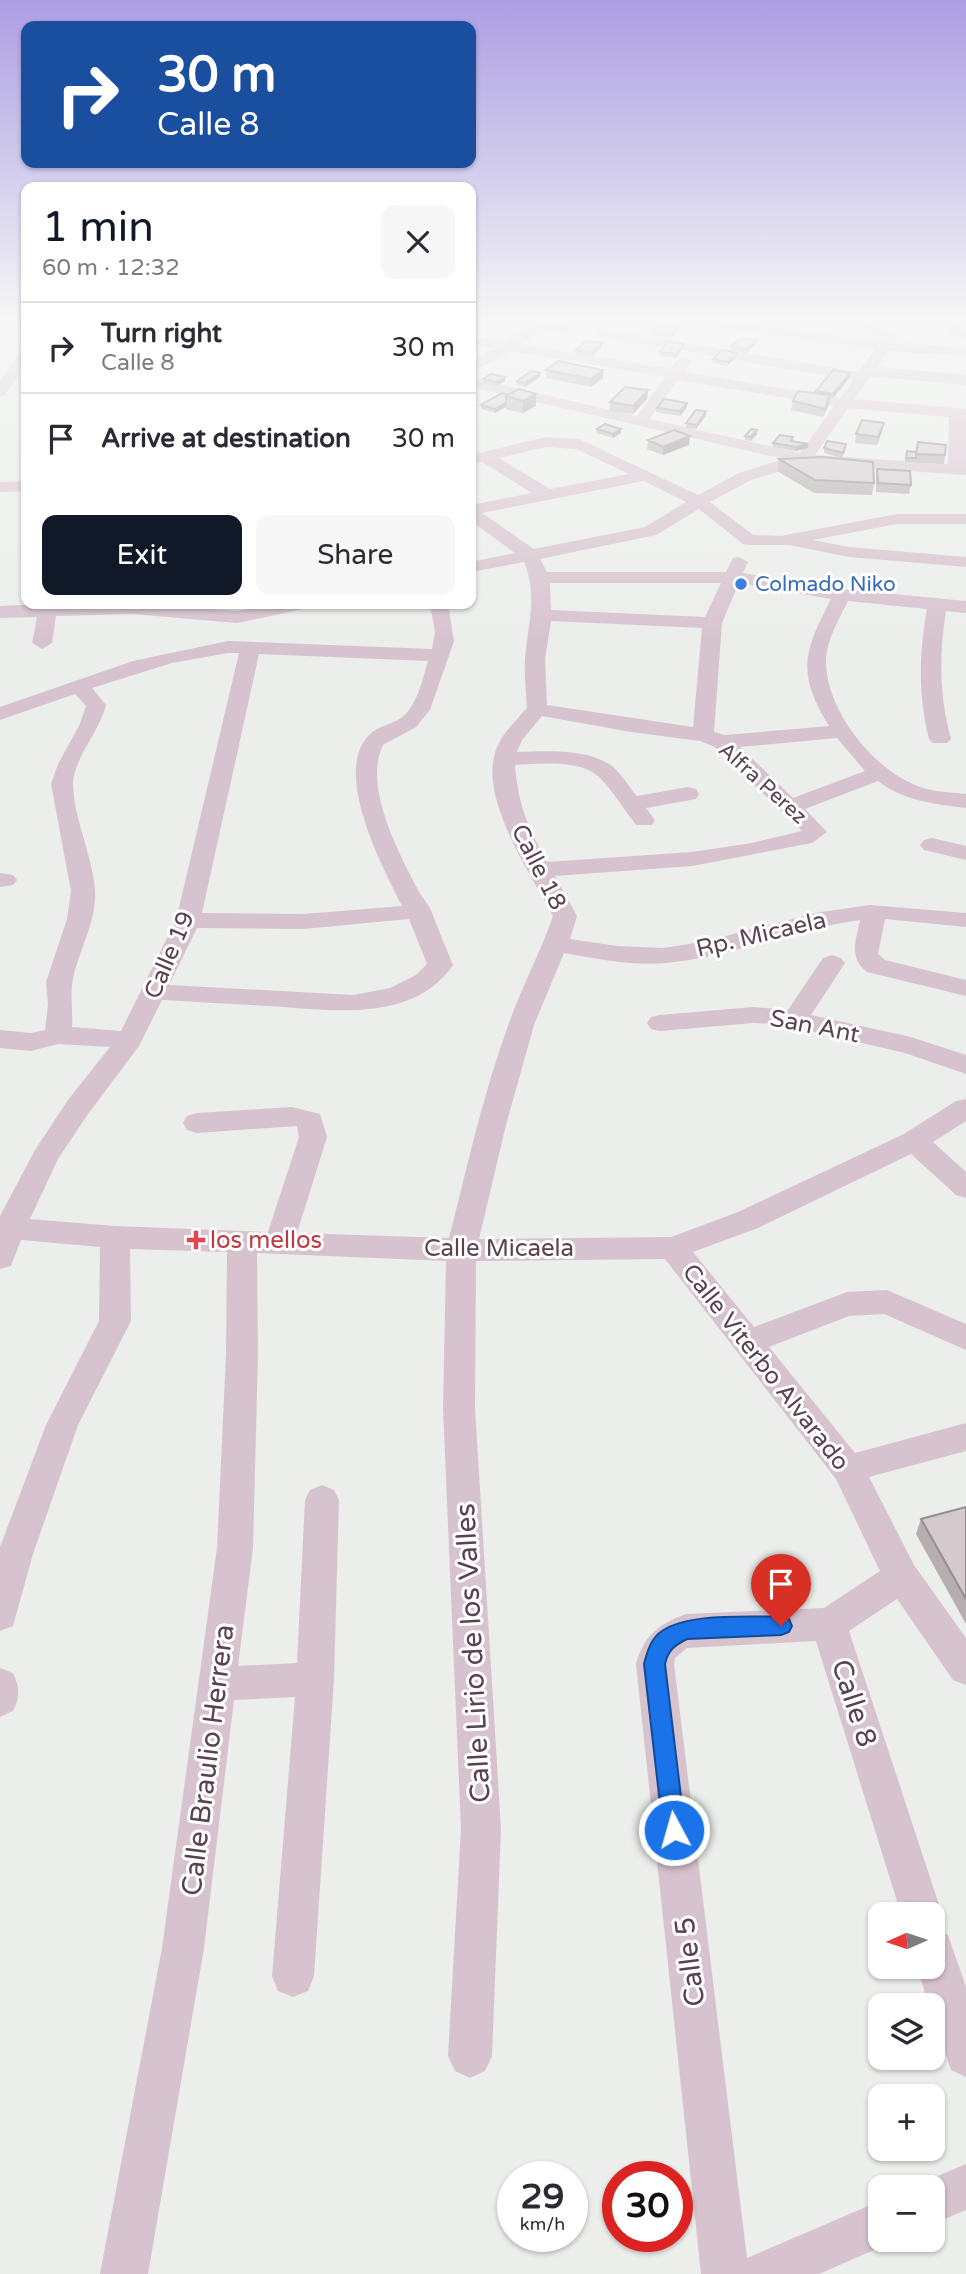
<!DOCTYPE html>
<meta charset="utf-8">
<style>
:root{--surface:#fff;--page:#f7f7f7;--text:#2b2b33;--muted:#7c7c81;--line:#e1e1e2;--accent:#111827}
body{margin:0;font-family:"Varela Round",sans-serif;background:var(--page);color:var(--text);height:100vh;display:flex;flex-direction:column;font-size:26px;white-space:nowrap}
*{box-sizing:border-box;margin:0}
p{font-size:23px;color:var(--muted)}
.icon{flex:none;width:38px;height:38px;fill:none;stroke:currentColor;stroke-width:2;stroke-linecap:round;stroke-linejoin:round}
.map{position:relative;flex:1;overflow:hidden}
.details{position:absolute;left:21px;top:182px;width:455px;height:427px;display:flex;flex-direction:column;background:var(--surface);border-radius:14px;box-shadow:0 2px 5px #0004}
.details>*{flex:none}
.banner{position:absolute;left:21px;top:21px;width:455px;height:147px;border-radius:14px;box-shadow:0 2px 5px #0004;background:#1a4fa0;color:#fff;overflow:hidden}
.needle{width:46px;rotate:267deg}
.buttons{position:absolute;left:868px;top:1902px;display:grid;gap:14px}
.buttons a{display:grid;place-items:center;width:77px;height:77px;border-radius:14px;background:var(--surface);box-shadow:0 2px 5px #0004;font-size:35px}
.speed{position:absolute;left:497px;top:2161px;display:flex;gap:14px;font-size:35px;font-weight:700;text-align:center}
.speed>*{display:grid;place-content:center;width:91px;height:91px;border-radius:50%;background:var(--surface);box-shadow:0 2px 5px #0004;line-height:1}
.speed small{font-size:18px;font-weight:400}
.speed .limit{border:10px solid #d22;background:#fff;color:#111}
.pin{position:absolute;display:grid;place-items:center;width:60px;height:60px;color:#fff;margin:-72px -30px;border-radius:50% 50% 50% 0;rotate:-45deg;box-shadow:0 0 7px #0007}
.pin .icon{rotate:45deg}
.me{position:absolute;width:77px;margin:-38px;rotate:354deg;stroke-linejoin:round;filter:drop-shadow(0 0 5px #0008)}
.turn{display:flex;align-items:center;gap:24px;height:147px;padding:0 21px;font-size:32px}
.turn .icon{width:91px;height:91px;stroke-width:2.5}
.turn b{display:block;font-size:49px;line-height:60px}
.round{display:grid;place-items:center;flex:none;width:74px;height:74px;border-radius:14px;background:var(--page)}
.summary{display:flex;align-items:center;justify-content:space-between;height:119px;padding:0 21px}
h1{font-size:42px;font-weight:600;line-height:52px;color:var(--accent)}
.cta{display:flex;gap:14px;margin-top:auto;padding:14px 21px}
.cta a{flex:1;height:80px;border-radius:14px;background:var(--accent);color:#fff;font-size:28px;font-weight:600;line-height:80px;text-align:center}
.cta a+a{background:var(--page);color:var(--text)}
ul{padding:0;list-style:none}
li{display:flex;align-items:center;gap:21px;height:91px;padding:0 21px;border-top:2px solid var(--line)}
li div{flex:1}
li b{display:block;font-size:26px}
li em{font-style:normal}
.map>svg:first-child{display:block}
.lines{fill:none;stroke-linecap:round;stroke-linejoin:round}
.minor{fill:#d7c3ce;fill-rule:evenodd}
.wall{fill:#b6aeb0}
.shaded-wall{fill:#948d90}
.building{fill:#d4cacd;stroke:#948d90;stroke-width:2}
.route{fill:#1a73e8;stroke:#114b97;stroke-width:2}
.shop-dot{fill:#3f7fe0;stroke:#fff;stroke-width:2.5}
.health-dot{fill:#e0444e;stroke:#fff;stroke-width:2.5}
.labels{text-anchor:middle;stroke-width:6;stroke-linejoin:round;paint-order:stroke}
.far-shop-label{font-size:21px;fill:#366cbe;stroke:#fff;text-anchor:start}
.far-street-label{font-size:21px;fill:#5a434f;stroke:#fff}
.street-label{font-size:24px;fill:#5a434f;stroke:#fff}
.health-label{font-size:24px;fill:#be3a42;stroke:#fff;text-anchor:start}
.near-street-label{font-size:28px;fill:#5a434f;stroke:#fff}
</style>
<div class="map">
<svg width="966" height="2274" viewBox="0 0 966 2274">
<rect width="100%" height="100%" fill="#ebeeeb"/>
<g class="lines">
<path class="minor" d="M534,323h17l-30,21 149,25 9,-11 5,-1 7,4 -7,11 156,26 13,-18 -252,-43 -7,-4 7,-4 257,43 17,-23 -162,-22 -7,-4h38l136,18 2,-2 -28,-16h18l23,12 2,3 -3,4 72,6v8l-78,-5 -11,16 89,8v10l-95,-9 -17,23 112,10v66l-162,-11 -53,16 -41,22 43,33 28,1 116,-22h69v10h-69l-84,16 36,7 117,10v10l-117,-10 -60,-12h-40l-6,-1 -44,-35 -43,26 -116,24 7,13h179l7,-14 6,-1 9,5 -5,11 99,16 124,12v12l-20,-2c-7,45 -7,84 5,128l-4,4h-14l-4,-4c-11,-45 -10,-84 -2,-130l-79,-8c-9,18 -22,40 -22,61 0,47 45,104 87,122 16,8 36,8 53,10v14c-31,-4 -63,-7 -88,-27l-73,28 22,23 -15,11 -120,23 -137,10 22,40 -7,23 47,7 46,2 39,-6 119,-30 49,-7 96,8v14l-81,-8 -7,35 7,6 81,20v16l-99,-24c-19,-15 -11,-31 -7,-52 -66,9 -128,37 -194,43 -34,3 -68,-4 -102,-10l-30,72 -28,100 -27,114 192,-2 67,-25 166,-78 52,-33 10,-2v22l-33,21 33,30v26l-10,-3 -45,-41 -153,74 -65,24 61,75 93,-35 40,-2 79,34v26l-82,-36 -35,2 -80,31 86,106 111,-30v28l-97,26 45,88 52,73v47l-13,-5 -56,-81 -48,32 93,283 -8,15 14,6 18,52v90l-15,-7 -18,-52v-12h-4l-12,-39h16v-53h-32l-85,-273 -129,7 -12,10 -1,6 73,594 133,-57v39h17l-78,34h-118l-65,-610c8,-29 23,-40 50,-50l138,-6 56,-37 -44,-92 -171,-220 -189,2 -1,147 26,421 -9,227 -7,15 -15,7 -15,-7 -7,-15 13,-227 -18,-421 3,-147 -189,-8 1,101 -5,194 -15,118 59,-3 8,-163 5,-10 12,-5 12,5 5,10 -5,179 -20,297 -6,15 -15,6 -15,-6 -6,-15 23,-279 -61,3 -30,248 -56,326h-48l62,-326 55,-400 9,-194 1,-102 -97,-3 1,72 -53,104 -45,129 -20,72 -13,5v-84l46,-122 53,-104 1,-74 -79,-7 -10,26 -11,3v-53l35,-66 33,-50 42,-53 -52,-3 -27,7 -31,-3v-18l31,3 14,-3 3,-25 -2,-23 21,-63 4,-28 -20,-107 7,-20 21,-38 7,-20 -11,-12 -75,26v-13l133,-46 95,-20 204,8 3,-17 -5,-28h18l6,37 -24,69 -14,17 -33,18c-20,40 15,107 34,143 4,8 11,16 14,22 6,17 15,37 22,55 -40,59 -124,45 -184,41 -36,-2 -71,-4 -107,-6l-23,46 -51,68 -30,45 -28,60 85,7 153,6 31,-95 -2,-11 -100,7 -10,-3 -4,-7 4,-7 10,-3 95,-6 28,7 7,23 -30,96 152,5c18,-70 34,-144 59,-212 13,-38 32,-72 45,-110 -22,-41 -70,-112 -59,-159 4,-20 20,-34 33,-49 -1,-16 -3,-33 -2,-49 3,-35 13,-64 -1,-97l-53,10v-10l44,-9 -44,-32v-16l61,-12 -50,-31 -11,1v-8l75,-18 33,2 119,56 41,-22 45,-14 -313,-72v-9l166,38 28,-39 -155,-26 -39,22v-10l23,-15 -23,-4v-8l34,5zM678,380l156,26 -34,47 -150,-34zM848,408l101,9 -1,47 -133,-9zM546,447l30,2 53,25 -79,15 -51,-31zM644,481l42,21 -41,25 -111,22 -52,-36zM550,583h171l-16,34 -154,-7zM739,583l92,16c-27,53 -35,73 -2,127l-104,9 -11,-3 8,-109zM551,621l151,7 -9,99 -146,-22 -2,-46zM228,653h11l-63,267 -55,111 -49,-4c1,-14 -2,-35 1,-48 6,-29 24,-58 22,-89 -2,-32 -22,-75 -22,-106 0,-25 27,-53 33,-79l-14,-17 80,-25zM259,654l169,7c-5,17 -11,46 -27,57 -10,7 -24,8 -32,17 -37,38 14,133 33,171l-98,8 -102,-1zM542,716l89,16 69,9 15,6 87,84 -50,12 -60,9 -145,10c-19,-34 -29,-58 -32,-97 24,-1 63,-6 83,11 14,13 26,34 38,49h16l3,-5 -9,-12 50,-9 3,-5 -3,-5 -8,-2 -51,9c-8,-9 -16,-23 -25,-30 -25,-18 -66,-15 -95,-14l5,-12zM837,738l28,33 -72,27 -53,-51zM409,919l18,45 -11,11 -26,13 -36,7 -185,-10 28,-57 107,1z
M945,323h14l7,7v10l-15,-6z
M26,350v14l-21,31 -5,2v-16l21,-30z
M26,481v10l-26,1v-10z
M40,604h110l87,7 37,-7h36l-2,4 -71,15 -104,-9 -77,2 -4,27 -10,6 -10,-6 5,-26 -37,1v-12z
M932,838l34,8v14l-42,-10 -4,-5 4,-5z
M0,873l13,2 4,5 -4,5 -13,2z
M832,955l9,3 4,5 -34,52 100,22 55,18v19l-61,-21 -125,-29 -27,-1 -93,8 -9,-2 -4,-6 4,-6 9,-2 93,-8 35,3 35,-52z
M0,1668l13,5c7,14 7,24 0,38l-13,6z
M966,2164v46l-33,14v-36h-18l2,-3z"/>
</g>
<path class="wall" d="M542,325l27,4 -7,4 -20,-4z
M678,331l-8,8 -18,-3v-4z
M602,343v4l-10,10 -16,-3v-4z
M756,344l-10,9 -15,-3v-4z
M683,348l-7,10 -16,-2v-4z
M737,353l-1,4 -9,9 -15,-3 1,-4z
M546,370h57v8l-12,9 -45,-9z
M540,373v4l-15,10 -8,-2v-4z
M850,373v4l-8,11 -9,10h-3l-1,6 -6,13 -32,-7 2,-9 23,-8v-2z
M483,379l22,2 -8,5 -14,-3z
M648,390l-1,9 -14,15 -23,-3v-9z
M536,394v12l-13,7 -17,-4v-2l-11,6 -14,-4v-4l27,-10z
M687,407l-7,9 -24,-4 1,-4z
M706,411v4l-10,14 -10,-2v-4z
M597,429h24v4l-8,5 -17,-5z
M882,431l-5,14 -22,-2 1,-9z
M757,434l-6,7 -6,-1v-4z
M793,437v4l15,7 -13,3 -22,-4v-4z
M648,440l41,5 -26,10 -16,-6z
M824,448h22l-4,10 -18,-5z
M907,451l38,4 -1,9 -39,-2z
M779,459l95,24 -2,12 -58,-2 -37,-22z
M877,469l34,16 -2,9 -33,-2v-14z
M966,1507v117l-50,-90 5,-15z"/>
<path class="shaded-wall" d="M569,325v4l-7,4 1,-4z
M678,327v4l-8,8v-4z
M756,340v4l-10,9 1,-4z
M602,343v4l-10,10v-5z
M684,344l-1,4 -7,10 1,-4z
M737,353l-1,4 -9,9 1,-4z
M603,370v8l-12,9v-8z
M540,373v4l-15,10v-4z
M850,373v4l-17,21v-4z
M505,377v4l-8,5v-4z
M648,390l-1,9 -14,15v-8z
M536,394v12l-13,7v-12z
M830,395l-1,9 -6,13 2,-8z
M506,403v4l-11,6v-4z
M687,403v4l-7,9v-5z
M706,411v4l-10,14 1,-4z
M884,423l-2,8 -5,14 1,-8z
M621,429v4l-8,5v-4z
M757,430v4l-6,7v-4z
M690,436l-1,9 -26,10v-8z
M808,444v4l-13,3 1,-4z"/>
<path class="building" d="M545,323h14l10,2 -6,4 -21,-4z
M660,324l18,3 -8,8 -18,-3z
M741,338l15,2 -9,9 -16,-3z
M586,341l16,2 -10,9 -16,-2z
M667,342l17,2 -7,10 -17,-2z
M722,350l15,3 -9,9 -15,-3z
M558,361l45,9 -12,9 -45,-9z
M833,370l17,3 -17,21 -17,-3z
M531,371l9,2 -15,10 -8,-2z
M491,374l14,3 -8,5 -14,-3z
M625,387l23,3 -15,16 -23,-4z
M519,389l17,5 -13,7 -17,-5z
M798,391l32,4 -5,14 -32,-8z
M502,393l6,2 -2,1v7l-11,6 -14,-4z
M664,399l23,4 -7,8 -23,-3z
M696,410l10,1 -9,14 -11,-2z
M862,420l22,3 -6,14 -22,-3z
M605,424l16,5 -8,5 -16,-5z
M751,429l6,1 -6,7 -6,-1z
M674,430l16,6 -27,11 -15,-7z
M780,435l13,2 -2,4 17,3 -12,3 -23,-4z
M827,441l19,3 -3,9 -19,-5z
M918,442l28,3 -1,10 -29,-1z
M907,451l9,1v6h-10z
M822,457l51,5 1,21 -59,-3 -36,-21z
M877,469l33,2 1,14 -33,-2z
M966,1507v92l-45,-80z"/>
<linearGradient id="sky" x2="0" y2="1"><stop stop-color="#ab9ee3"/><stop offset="0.5" stop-color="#f6f7f6"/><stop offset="1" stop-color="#f6f7f6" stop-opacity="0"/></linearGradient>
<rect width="966" height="641" fill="url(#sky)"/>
<path class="route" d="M781,1616l8,3 3,7 -3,6 -8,3 -94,4c-12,6 -19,11 -22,25l20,166 -3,8 -8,3 -8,-3 -3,-8 -19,-166c3,-12 7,-26 18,-33 28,-19 86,-13 119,-15z"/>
<circle class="shop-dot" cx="741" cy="584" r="7"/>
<path class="health-dot" d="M192.5 1229.5h7v7h7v7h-7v7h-7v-7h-7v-7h7z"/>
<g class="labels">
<g class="far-shop-label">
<text x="755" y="591">Colmado Niko</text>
</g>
<g class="far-street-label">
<text transform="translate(763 783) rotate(42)" y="7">Alfra Perez</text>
</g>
<g class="street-label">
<text transform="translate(539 867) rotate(63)" y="8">Calle 18</text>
<text transform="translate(761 934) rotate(-13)" y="8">Rp. Micaela</text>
<text transform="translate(169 955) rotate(-67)" y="8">Calle 19</text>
<text transform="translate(815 1026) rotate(11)" y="8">San Ant</text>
<text x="499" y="1256">Calle Micaela</text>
<text transform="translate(766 1367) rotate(52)" y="8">Calle Viterbo Alvarado</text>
</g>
<g class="health-label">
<text x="210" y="1248">los mellos</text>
</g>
<g class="near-street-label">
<text transform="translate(472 1653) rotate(-93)" y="10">Calle Lirio de los Valles</text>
<text transform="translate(855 1703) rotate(72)" y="10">Calle 8</text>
<text transform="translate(207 1760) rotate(-83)" y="10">Calle Braulio Herrera</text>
<text transform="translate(689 1962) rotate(-97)" y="10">Calle 5</text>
</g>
</g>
</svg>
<div class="buttons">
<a><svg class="needle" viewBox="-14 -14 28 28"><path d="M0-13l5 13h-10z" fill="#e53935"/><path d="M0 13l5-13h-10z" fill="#7c7c81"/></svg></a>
<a><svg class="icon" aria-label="layers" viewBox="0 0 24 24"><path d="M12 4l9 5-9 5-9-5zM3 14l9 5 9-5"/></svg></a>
<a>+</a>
<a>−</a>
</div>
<div class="speed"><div>29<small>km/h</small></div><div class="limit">30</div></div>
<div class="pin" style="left:781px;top:1626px;background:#d93025"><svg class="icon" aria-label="arrive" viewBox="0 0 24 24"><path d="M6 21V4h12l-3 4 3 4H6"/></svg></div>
<svg class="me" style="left:674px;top:1830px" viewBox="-20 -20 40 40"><circle r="17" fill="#1a73e8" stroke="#fff" stroke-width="3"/><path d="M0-11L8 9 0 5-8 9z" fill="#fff"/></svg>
<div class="banner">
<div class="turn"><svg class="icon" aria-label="right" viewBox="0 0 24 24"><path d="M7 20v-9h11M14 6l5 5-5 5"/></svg><div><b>30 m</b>Calle 8</div></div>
</div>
<section class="details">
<div class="summary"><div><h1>1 min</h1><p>60 m · 12:32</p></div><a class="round"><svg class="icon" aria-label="close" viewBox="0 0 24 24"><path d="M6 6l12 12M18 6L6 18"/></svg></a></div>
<ul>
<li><svg class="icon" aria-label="right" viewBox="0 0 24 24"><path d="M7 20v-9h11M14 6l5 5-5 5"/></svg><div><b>Turn right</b><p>Calle 8</p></div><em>30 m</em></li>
<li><svg class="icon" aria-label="arrive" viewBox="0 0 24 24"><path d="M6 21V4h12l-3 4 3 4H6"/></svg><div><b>Arrive at destination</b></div><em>30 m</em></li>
</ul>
<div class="cta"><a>Exit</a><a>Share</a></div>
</section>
</div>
